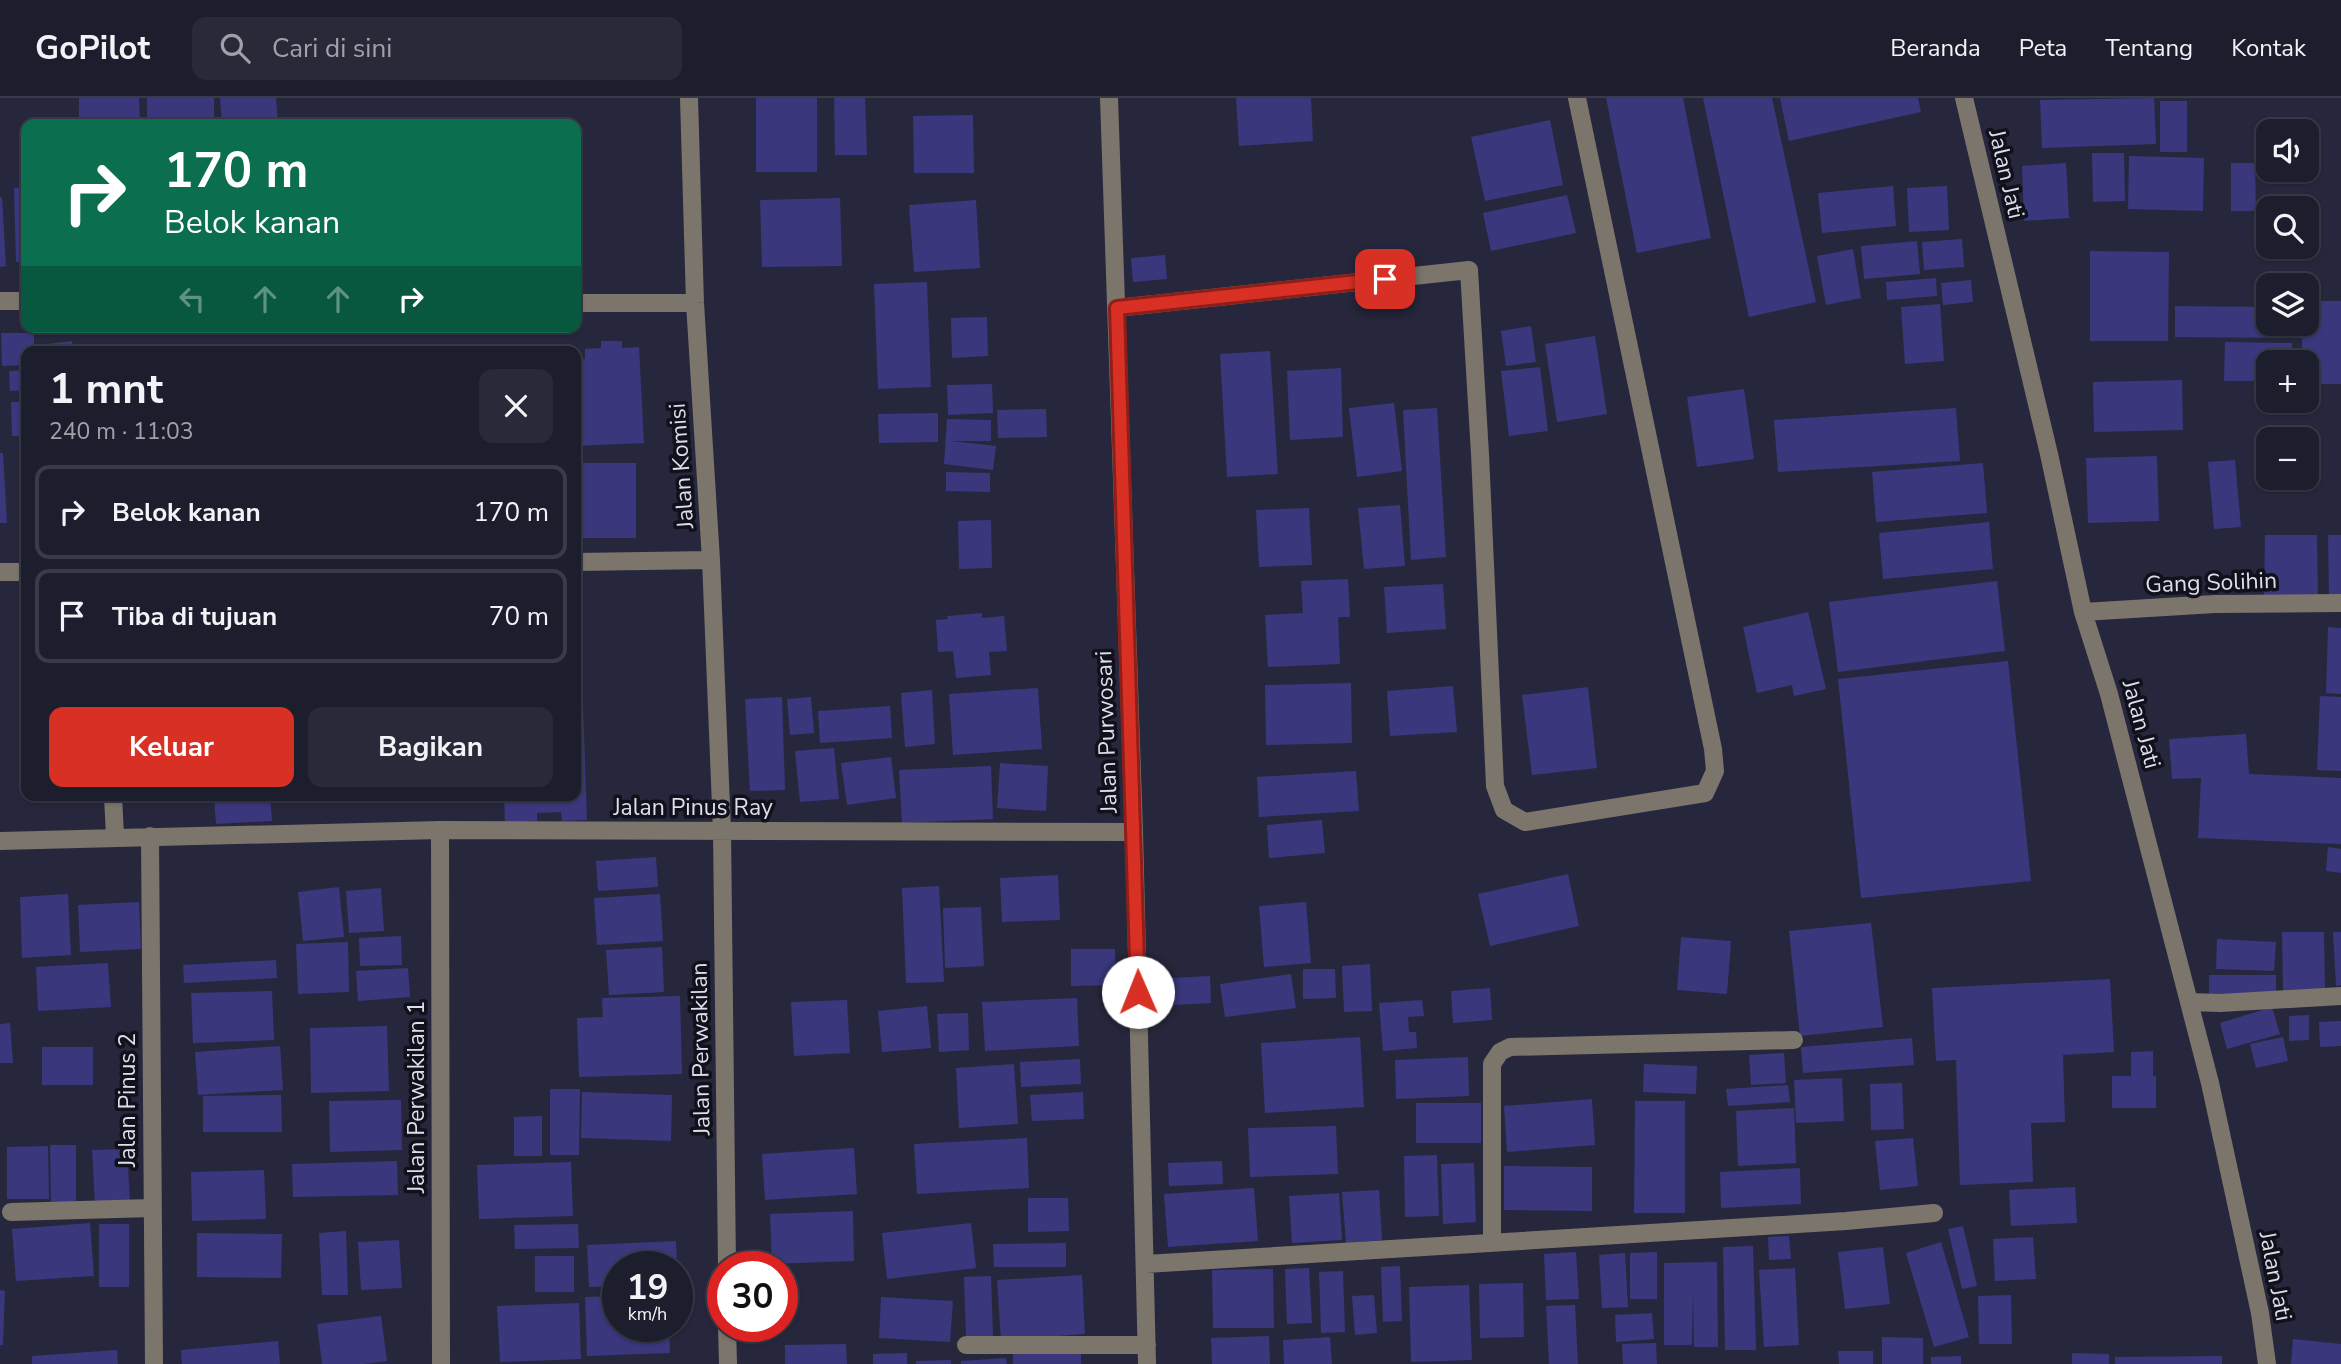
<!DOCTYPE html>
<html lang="id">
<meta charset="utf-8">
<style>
:root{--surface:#1c1d2d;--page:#292a39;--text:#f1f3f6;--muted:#a0a2aa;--line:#3a3b49;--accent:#d93025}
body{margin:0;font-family:"Nunito Sans",sans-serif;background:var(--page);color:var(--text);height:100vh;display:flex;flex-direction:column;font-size:26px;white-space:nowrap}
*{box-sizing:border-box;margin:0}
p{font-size:23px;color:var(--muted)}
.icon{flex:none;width:38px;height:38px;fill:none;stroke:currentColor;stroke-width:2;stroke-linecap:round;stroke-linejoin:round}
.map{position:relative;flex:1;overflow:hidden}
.sheet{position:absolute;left:21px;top:248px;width:560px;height:455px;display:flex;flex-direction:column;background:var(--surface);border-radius:14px;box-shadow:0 2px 5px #0004,0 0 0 2px var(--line)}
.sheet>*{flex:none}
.banner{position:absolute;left:21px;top:21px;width:560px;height:214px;border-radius:14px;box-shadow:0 2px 5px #0004,0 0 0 2px var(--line);background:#0b6e4f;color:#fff;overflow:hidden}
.controls{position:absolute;left:2256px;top:21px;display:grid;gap:14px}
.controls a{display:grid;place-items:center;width:63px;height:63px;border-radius:14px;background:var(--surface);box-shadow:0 2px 5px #0004,0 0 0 2px var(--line);font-size:35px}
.speed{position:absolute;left:602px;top:1153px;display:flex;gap:14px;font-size:35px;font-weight:700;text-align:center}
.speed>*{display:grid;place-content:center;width:91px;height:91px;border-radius:50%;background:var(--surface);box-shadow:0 2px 5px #0004,0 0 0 2px var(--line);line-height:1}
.speed small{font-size:18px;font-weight:400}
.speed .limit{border:10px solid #d22;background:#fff;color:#111}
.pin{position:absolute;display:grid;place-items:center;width:60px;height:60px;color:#fff;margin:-30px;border-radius:14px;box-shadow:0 4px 10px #0006}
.me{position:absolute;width:77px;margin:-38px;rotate:359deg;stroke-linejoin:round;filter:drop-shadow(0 0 5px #0008)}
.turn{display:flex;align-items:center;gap:24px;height:147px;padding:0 28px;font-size:32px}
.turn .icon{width:91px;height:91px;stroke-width:2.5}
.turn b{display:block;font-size:49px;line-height:60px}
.lanes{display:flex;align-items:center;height:66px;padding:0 28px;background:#0003;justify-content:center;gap:35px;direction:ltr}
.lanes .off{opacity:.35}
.round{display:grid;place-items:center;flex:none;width:74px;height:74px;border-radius:14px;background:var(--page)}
.head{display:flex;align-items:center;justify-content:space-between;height:119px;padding:0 28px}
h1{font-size:42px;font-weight:700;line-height:52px}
.button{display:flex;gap:14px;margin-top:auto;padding:14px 28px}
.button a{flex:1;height:80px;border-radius:14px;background:var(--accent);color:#fff;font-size:28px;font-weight:700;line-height:80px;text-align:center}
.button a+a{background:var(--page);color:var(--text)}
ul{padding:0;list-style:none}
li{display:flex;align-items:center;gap:21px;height:94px;margin:0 14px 10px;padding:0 14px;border:4px solid var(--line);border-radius:14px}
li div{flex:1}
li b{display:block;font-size:26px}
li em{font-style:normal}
header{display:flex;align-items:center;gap:42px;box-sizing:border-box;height:98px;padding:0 35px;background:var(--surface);border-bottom:2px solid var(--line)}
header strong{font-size:33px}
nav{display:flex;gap:38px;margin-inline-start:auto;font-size:24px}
.search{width:490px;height:63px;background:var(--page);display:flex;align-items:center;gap:18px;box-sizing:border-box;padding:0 24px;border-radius:14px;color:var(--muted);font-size:26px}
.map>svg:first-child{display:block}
.building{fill:#3a377d}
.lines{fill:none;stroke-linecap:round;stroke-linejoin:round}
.minor{stroke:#7c756b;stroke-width:18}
.route-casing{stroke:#8d1f18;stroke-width:18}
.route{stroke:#d93025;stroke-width:12}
.labels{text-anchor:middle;stroke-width:7;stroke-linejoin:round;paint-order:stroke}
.street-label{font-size:23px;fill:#dcdeec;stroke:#11111b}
</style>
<header>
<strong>GoPilot</strong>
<div class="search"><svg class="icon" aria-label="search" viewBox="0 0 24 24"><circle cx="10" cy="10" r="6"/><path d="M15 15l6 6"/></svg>Cari di sini</div>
<nav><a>Beranda</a><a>Peta</a><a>Tentang</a><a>Kontak</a></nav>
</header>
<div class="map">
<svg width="2341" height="1266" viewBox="0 0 2341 1266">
<rect width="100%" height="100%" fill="#26273c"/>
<path class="building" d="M79,0h60l1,26h-61z
M147,0h67v26h-67z
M220,0h56l2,26h-56z
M756,0h61v74h-61z
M834,0h31l2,57h-32z
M1236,0h75l2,43 -74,5z
M1606,0h77l28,140 -74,15z
M1703,0h69l44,204 -67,15z
M1780,0h138l3,14 -132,29z
M2154,0l2,46 -114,4 -2,-48z
M2160,3h27v51h-27z
M973,17l1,58h-60l-1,-57z
M1550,22l13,65 -78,16 -14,-64z
M2092,55h32l1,48 -32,1z
M2129,58l75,2 -1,53 -75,-2z
M2066,65l3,55 -45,3 -2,-55z
M2231,65h24l1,48h-25z
M1893,88l3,40 -74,7 -4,-40z
M1947,88l2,44 -40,2 -2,-44z
M14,90h12v73l-10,1z
M1567,97l9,38 -85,18 -8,-38z
M0,99h2l4,69 -6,1z
M840,100l2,68 -80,1 -2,-67z
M976,102l4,68 -66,4 -5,-67z
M1962,141l2,28 -40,3 -2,-28z
M1917,143l3,33 -56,5 -3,-33z
M1853,151l8,49 -35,7 -9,-49z
M2090,153l79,1 -1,89h-78z
M1165,157l2,24 -34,3 -2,-24z
M1936,180l1,18 -50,4 -1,-18z
M1971,182l2,22 -30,3 -2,-22z
M927,184l4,105 -53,2 -4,-105z
M2306,203h35v83h-35v-22h-4v-38h4z
M1940,206l4,57 -39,3 -4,-57z
M2175,208l93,1v17h22v14l-115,-1z
M987,219l1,39 -36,2 -1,-40z
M1531,228l5,36 -30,4 -5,-35z
M1,235h33v19h-8v13l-24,1z
M1595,238l12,78 -50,8 -12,-78z
M72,243l1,11h-25l-1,-8z
M601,243h21v7l17,-1 5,96 -68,3v-86l9,-1v-10l16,-1z
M2225,244l67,1 -1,19h-23v19h-44z
M202,246v8h-52l-1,-5z
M1270,253l8,123 -51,3 -7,-123z
M1540,269l8,64 -39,5 -8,-65z
M1341,270l2,69 -53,3 -3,-69z
M26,272v20l-16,1 -1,-20z
M2182,282l1,50 -89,2 -1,-50z
M992,286l1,29 -45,2 -1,-30z
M1744,291l10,70 -57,8 -10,-70z
M11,304h15v34h-14z
M1394,305l8,68 -45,6 -8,-69z
M1437,310l9,149 -35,3 -8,-150z
M1956,310l4,53 -182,11 -4,-52z
M1046,311l1,28 -49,1 -1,-28z
M938,315v29l-59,1 -1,-29z
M947,321l44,1v21h-40l45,5 -3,24 -49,-6z
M0,355h3l4,70h-7z
M2157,358l2,65 -71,2 -2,-65z
M2235,362l6,67 -27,2 -6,-67z
M576,365h60v75h-60z
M1983,365l4,50 -111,9 -4,-50z
M946,374l44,1v19l-44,-1z
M1400,407l5,61 -41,3 -6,-61z
M1309,410l3,57 -53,2 -3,-57z
M991,422l1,48 -33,1 -1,-48z
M1989,424l4,47 -110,10 -4,-46z
M2265,437h52l1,62 -54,-1z
M2328,437h13v62h-12z
M1348,481l2,38h-12l2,47 -72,3 -3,-52 38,-2 -2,-32z
M1997,483l8,70 -167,21 -9,-70z
M1443,486l3,45 -59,4 -3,-46z
M1808,514l18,77 -32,7 -2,-11 -35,8 -14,-66z
M982,515v5l22,-2 3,35 -18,1 2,23 -35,3 -3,-27 -15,1 -2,-32 12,-1 -1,-3z
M2328,529l13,1v66l-15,-1z
M2008,563l23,220 -170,17 -23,-219z
M1351,585l1,60 -86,2 -1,-60z
M1453,588l4,46 -67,4 -3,-45z
M1588,589l9,81 -65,7 -10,-80z
M1038,590l4,61 -89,6 -4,-61z
M932,592l3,54 -30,3 -4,-54z
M2320,598l21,1v74l-24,-1z
M782,599l3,93 -35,1 -5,-92z
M811,599l3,36 -24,2 -3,-36z
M583,607l4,115 -25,1 -1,-9 -24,1v8l-32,2 -1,-27h72v-90z
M890,608l2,32 -72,5 -2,-32z
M2246,636l3,40 92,4v66l-143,-6 3,-60 -29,1 -3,-40z
M834,650l5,51 -39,3 -5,-51z
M891,659l5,41 -49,7 -6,-42z
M1000,665l48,3 -2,45 -49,-3z
M991,668l2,53 -91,4 -3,-53z
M1356,673l3,40 -100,6 -2,-40z
M214,698h56l2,25 -56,3z
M1322,722l3,33 -56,5 -2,-33z
M2328,749l13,2v24l-15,-2z
M656,759l2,30 -60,4 -2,-30z
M1568,776l11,52 -89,20 -12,-52z
M1058,777l2,45 -58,2 -2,-44z
M939,788l5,96 -38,1 -4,-95z
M339,789l5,50 -41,4 -5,-49z
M381,790l3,43 -35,2 -3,-42z
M68,796l3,61 -49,3 -2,-61z
M660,796l3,47 -66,4 -3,-47z
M139,804l2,47 -61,3 -2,-47z
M1306,804l5,61 -47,4 -5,-61z
M981,809l3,59 -39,2 -2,-60z
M1871,825l12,104 -83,9 -11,-105z
M2282,834h42l1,60h-42z
M2333,834h8v53l-5,1z
M401,838l1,29 -42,1 -1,-28z
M1681,839l50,4 -4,53 -50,-4z
M2217,841l59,3 -2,29 -58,-2z
M348,844l1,50 -51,2 -2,-50z
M662,849l2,45 -55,3 -3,-45z
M1071,851h44l1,36 -45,1z
M276,862l1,18 -93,5 -1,-18z
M108,865l3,44 -73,4 -2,-44z
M1370,866l2,47 -28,1 -2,-46z
M408,870l2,29 -52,4 -2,-30z
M1303,871h32l1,29 -33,1z
M1291,876l5,34 -71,9 -5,-33z
M2209,877h67v19h-67z
M1210,878l1,27 -37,2 -2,-27z
M2110,881l4,73 -51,3 2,67 -34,1 2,59 -73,3 -4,-125 -20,1 -4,-73z
M1490,890l2,32 -39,3 -2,-32z
M272,893l2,49 -81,3 -2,-50z
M680,898l2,78 -103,3 -2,-59 26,-1 -1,-19z
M1077,900l2,48 -94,5 -3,-49z
M847,902l3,53 -56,3 -3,-54z
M1422,902l2,16 -16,1 1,15h7l1,16 -34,3 -4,-48z
M927,908l4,42 -49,4 -4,-41z
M2272,909l8,27 -53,15 -7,-26z
M968,915l1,37 -30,2 -2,-38z
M2309,917v25l-20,1v-25z
M2341,923v25l-21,1 -1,-25z
M10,925l3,40h-13v-39z
M387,928l2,65 -78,2 -1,-65z
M1360,939l4,70 -99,6 -4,-70z
M2283,939l5,24 -32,7 -6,-24z
M1912,940l2,27 -111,8 -2,-26z
M280,948l3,44 -85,5 -3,-43z
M42,949h51v38h-51z
M2153,953v25h3v32h-44v-32h19v-24z
M1784,955l2,30 -35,2 -2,-30z
M1468,959l1,39 -73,3 -1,-39z
M1080,961l1,25 -60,3 -1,-25z
M1014,966l4,60 -59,4 -3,-60z
M1644,966l53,2 -1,28 -53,-2z
M1842,980l2,43 -48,2 -2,-43z
M1902,985l2,46 -33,1 -1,-46z
M1788,987l2,17 -62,4 -2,-17z
M550,991h30l-1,66h-29z
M582,994l90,3 -1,46 -90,-3z
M1083,994l1,27 -52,2 -2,-26z
M281,997l1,37h-79v-36z
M1592,1001l3,46 -88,7 -3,-46z
M401,1002l1,50 -72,2 -1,-51z
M1635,1003h50v112h-51z
M1416,1005h65v40h-65z
M1794,1010l2,55 -58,3 -2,-55z
M542,1018v40h-28v-39z
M1336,1028l2,48 -88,3 -2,-49z
M1027,1040l2,50 -112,6 -3,-50z
M1913,1040l5,48 -38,4 -5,-49z
M50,1047h26v60h-25z
M48,1048l1,53h-42v-52z
M854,1050l3,46 -92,6 -3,-46z
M127,1051l3,53 -35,2 -3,-54z
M1437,1057l2,61 -34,1 -1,-61z
M397,1063l1,34 -105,2 -1,-33z
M1222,1063l1,23 -54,2 -1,-23z
M571,1064l2,54 -94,3 -2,-54z
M1474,1065l2,59 -33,2 -2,-60z
M1504,1068l88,1v44l-88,-1z
M1800,1070l1,36 -80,4 -1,-36z
M264,1072l2,49 -74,2 -1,-49z
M2075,1089l2,36 -66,3 -2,-36z
M1254,1090l4,53 -90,6 -4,-53z
M1379,1092l3,50 -36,3 -4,-51z
M1339,1095l3,47 -50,3 -3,-47z
M1028,1100h40l1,33 -41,1z
M853,1113l1,50 -82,3 -2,-50z
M90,1125l4,53 -78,5 -4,-52z
M971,1125l5,45 -89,11 -5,-46z
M99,1126h30v63h-30z
M578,1126l1,24 -64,1 -1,-24z
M1963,1128l14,60 -15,3 -14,-60z
M346,1133l2,64h-26l-3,-62z
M197,1135l85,1 -1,44 -84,-1z
M1789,1138l2,23 -22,1 -1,-23z
M2033,1139l3,42 -41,2 -2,-42z
M399,1142l3,48 -41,2 -3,-48z
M676,1143l1,26h-59v19l-29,1 -2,-42z
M1941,1144l28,95 -35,10 -28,-94z
M1066,1145v24h-72l-1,-23z
M1753,1148l3,104h-31l-2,-103z
M1883,1149l7,57 -45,5 -7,-57z
M1576,1154l3,47 -33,1 -2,-46z
M1657,1154v47h-27v-46z
M1625,1155l3,54 -26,1 -3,-53z
M535,1158h39v36h-39z
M1717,1164l1,85h-24l-1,-55 -1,53h-28v-82z
M1400,1168l2,55 -19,1 -2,-55z
M1309,1170l3,55 -25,1 -2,-55z
M1795,1170l4,77 -35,2 -5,-77z
M1273,1171l1,59h-61l-1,-58z
M1343,1173l2,61 -24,1 -2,-61z
M1082,1177l3,59 -84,6 -4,-60z
M991,1178l2,60 -27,1 -2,-60z
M1523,1185l1,54 -44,1 -1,-54z
M1469,1187l3,75 -61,2 -2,-75z
M0,1192l5,1 -2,54h-3z
M1374,1197l3,38 -22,2 -3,-39z
M2011,1197l1,49h-33l-1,-48z
M618,1198v30h51l1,27 -83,3 -2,-59z
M881,1199l72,4 -3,41 -71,-4z
M579,1205l2,56 -81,3 -3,-56z
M1575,1207l3,59h-29l-3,-58z
M1652,1215l2,26 -38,3 -1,-27z
M381,1218l6,45 -23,3h-42l-5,-40z
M1269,1238l1,28h-58l-1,-26z
M1330,1239l2,27h-48l-1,-24z
M1882,1239l41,1v26h-41z
M2293,1241l48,5v20h-50z
M278,1243l2,23h-98l-1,-14z
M1656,1245l1,21h-34l-1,-20z
M846,1246l1,20h-62v-19z
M1081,1250v16h-68v-15z
M117,1252l1,14h-86v-8z
M1838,1253h35v13h-34z
M907,1255v11h-34v-10z
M2072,1255l37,1v10h-37z
M1961,1258v8h-30v-7z
M2222,1258v8h-107v-7z
M1006,1260l1,6h-46v-3z
M951,1262v4h-35v-3z"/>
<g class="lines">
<path class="minor" d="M689,0l6,205 16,257 11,271 5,436
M1109,0l25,734 13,532
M1964,0l85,356 34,158 26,82 101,389 50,230 7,51
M0,203h26
M576,205h119
M1117,210l352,-38 11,184 15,332 9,24 21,12 180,-29 10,-22 -2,-22 -136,-651
M576,464l135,-2
M0,474h26
M2083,514l132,-8 126,-1
M113,698l2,40
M440,732l1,534
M150,738l4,528
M0,743l440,-11 694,2
M2189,904l31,1 121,-7
M11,1114l141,-4
M1492,1145v-179l8,-12 10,-5 284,-7
M1146,1166l700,-43 88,-8
M727,1228l1,38
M966,1247h181"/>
</g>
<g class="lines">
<defs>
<path id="route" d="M1138,894l-21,-684 268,-29"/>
</defs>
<use href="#route" class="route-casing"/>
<use href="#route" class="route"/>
</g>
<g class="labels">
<g class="street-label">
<text transform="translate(2007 76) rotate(77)" y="8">Jalan Jati</text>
<text transform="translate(681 368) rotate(-94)" y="8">Jalan Komisi</text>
<text transform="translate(2211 484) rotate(-2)" y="8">Gang Solihin</text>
<text transform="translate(2142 626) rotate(75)" y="8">Jalan Jati</text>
<text transform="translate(1106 634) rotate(-92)" y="8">Jalan Purwosari</text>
<text x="693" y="717">Jalan Pinus Ray</text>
<text transform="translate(700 951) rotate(-91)" y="8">Jalan Perwakilan</text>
<text transform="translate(416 999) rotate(-90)" y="8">Jalan Perwakilan 1</text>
<text transform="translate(127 1002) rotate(-90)" y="8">Jalan Pinus 2</text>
<text transform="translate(2276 1178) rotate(79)" y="8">Jalan Jati</text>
</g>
</g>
</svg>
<div class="controls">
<a><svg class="icon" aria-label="sound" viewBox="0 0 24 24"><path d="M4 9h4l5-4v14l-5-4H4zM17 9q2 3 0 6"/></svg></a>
<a><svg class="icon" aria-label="search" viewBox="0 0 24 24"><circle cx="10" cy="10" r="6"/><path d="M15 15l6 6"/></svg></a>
<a><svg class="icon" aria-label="layers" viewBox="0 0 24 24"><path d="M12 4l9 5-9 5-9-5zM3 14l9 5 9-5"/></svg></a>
<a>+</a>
<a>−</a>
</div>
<div class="speed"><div>19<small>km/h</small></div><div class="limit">30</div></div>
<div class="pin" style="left:1385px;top:181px;background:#d93025"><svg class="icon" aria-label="arrive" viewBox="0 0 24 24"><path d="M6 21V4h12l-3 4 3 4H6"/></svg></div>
<svg class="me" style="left:1138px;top:894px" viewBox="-20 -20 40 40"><circle r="19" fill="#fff"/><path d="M0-13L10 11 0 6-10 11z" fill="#d93025"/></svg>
<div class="banner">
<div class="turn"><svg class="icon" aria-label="right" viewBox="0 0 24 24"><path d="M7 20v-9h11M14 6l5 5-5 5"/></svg><div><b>170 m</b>Belok kanan</div></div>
<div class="lanes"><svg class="icon off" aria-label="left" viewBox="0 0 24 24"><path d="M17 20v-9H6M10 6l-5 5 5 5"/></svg><svg class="icon off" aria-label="ahead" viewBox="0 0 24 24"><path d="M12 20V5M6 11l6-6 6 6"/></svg><svg class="icon off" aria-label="ahead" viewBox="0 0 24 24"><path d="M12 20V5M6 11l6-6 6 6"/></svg><svg class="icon" aria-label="right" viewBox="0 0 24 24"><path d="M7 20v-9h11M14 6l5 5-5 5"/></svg></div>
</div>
<section class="sheet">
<div class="head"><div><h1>1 mnt</h1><p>240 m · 11:03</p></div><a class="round"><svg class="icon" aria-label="close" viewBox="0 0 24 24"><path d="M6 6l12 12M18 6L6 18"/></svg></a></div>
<ul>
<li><svg class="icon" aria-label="right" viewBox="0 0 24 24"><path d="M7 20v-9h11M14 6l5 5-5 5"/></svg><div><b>Belok kanan</b></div><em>170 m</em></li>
<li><svg class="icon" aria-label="arrive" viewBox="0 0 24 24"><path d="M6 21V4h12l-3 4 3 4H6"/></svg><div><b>Tiba di tujuan</b></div><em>70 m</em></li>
</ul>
<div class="button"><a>Keluar</a><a>Bagikan</a></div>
</section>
</div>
